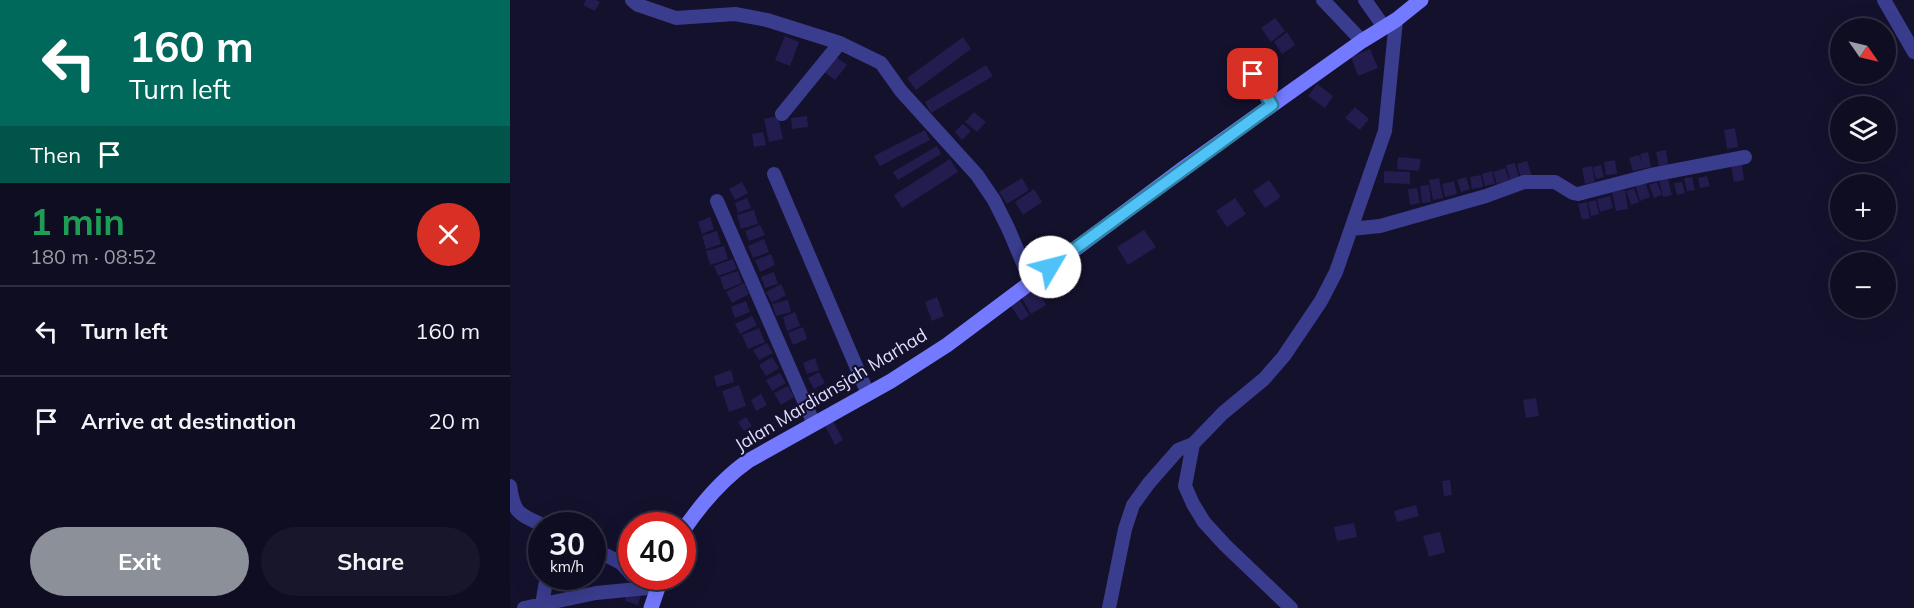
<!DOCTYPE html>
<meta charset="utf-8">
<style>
:root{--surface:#0f0d22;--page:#18162a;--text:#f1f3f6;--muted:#9b9ca5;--line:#2f2d40;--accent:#8c9099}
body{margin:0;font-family:Mulish,sans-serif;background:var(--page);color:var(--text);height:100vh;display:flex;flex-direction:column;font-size:22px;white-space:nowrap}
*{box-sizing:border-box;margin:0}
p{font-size:20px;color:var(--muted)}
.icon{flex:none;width:33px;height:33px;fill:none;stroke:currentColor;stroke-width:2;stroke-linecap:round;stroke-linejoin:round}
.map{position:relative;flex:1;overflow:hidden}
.details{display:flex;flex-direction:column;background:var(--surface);width:510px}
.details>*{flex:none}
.top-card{background:#00695c;color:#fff;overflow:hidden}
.needle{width:39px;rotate:124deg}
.fabs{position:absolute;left:1320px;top:18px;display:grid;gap:12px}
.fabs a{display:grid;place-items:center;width:66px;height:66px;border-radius:50%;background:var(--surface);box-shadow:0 6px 24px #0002,0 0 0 2px var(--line);font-size:30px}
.speed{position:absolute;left:18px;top:512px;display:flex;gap:12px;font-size:30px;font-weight:700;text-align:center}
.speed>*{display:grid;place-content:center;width:78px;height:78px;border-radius:50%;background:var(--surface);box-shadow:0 6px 24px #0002,0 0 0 2px var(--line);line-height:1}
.speed small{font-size:15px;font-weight:400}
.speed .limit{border:9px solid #d22;background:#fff;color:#111}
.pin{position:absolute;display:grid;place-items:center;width:51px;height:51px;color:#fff;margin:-26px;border-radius:12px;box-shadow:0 3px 9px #0006}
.me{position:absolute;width:66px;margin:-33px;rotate:53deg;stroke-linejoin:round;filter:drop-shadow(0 0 4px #0008)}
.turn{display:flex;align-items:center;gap:21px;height:126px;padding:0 30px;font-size:27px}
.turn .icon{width:78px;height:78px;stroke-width:2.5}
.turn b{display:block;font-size:42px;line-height:51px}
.then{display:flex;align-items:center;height:57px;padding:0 30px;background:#0003;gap:12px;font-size:22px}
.round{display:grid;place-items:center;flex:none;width:63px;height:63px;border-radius:32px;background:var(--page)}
.overview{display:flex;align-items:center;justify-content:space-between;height:102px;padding:0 30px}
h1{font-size:36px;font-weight:700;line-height:45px;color:#1e9e55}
.action{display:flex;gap:12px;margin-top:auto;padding:12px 30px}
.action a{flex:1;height:69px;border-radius:36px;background:var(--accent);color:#fff;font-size:24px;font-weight:700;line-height:69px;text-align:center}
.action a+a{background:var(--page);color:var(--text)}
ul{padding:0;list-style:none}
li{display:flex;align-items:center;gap:18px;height:90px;padding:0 30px;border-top:2px solid var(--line)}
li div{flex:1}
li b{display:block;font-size:22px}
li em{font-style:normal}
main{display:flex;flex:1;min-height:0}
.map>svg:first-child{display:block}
.building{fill:#231c4f}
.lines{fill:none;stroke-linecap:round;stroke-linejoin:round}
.street{stroke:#3a3c8e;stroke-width:14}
.secondary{stroke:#747aff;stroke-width:15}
.route-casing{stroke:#337fa1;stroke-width:15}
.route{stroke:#4fc3f7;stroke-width:10}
.labels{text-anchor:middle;stroke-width:4.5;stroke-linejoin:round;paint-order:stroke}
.street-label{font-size:18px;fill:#dfddff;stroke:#14112d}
</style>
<main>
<section class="details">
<div class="top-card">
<div class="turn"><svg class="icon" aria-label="left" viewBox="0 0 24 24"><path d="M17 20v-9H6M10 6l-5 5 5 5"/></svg><div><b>160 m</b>Turn left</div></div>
<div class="then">Then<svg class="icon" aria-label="arrive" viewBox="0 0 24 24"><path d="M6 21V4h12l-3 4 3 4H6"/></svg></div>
</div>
<div class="overview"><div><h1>1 min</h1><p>180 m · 08:52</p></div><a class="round" style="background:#d93025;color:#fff"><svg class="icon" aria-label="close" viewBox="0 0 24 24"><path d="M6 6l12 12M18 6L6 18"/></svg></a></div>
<ul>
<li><svg class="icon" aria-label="left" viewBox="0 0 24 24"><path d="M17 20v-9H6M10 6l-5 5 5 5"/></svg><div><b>Turn left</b></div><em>160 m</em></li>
<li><svg class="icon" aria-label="arrive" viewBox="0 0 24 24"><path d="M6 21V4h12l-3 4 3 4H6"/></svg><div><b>Arrive at destination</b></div><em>20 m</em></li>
</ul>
<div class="action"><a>Exit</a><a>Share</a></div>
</section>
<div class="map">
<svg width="1404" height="608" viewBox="0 0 1404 608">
<rect width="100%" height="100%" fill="#14112d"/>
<path class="building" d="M76,0h10l4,2 -5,9 -12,-6z
M765,18l10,13 -14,11 -10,-14z
M777,32l8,13 -13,9 -8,-12z
M275,36l14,6 -9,24 -15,-6z
M453,37l8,12 -55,41 -9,-12z
M860,49l8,19 -20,8 -7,-19z
M325,56l12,9 -12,15 -12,-9z
M476,65l7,11 -62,37 -6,-11z
M807,84l16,12 -8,12 -17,-12z
M845,107l14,12 -9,11 -15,-12z
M464,112l12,10 -9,10 -12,-10z
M268,116l5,23 -14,3 -5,-23z
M297,116l1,11 -16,2 -1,-11z
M453,124l8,7 -9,9 -7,-8z
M1225,128l3,19 -11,2 -3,-19z
M415,130l5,10 -50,26 -6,-10z
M253,132l3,13 -12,2 -2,-13z
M427,146l4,8 -43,26 -5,-8z
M1156,150l2,14 -9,2 -3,-14z
M1138,152l3,15 -18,4 -4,-13 10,-3 3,8 -2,-9z
M888,157l23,2 -2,12 -22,-2z
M440,159l8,13 -56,36 -8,-13z
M1105,160l2,14 -11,1 -2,-13z
M1017,161l5,15 -11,3 -4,-15z
M1005,163l4,15 -9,2 -4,-15z
M1232,164l2,16 -10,2 -3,-16z
M1091,165l3,12 -8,2 -3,-12z
M1082,166l3,16 -10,2 -3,-16z
M995,168l4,12 -12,4 -4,-12z
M874,171l26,1v12l-26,-1z
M982,171l3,13 -10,2 -3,-12z
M971,175l2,12 -11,2 -2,-12z
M1197,176l3,10 -10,2 -2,-10z
M956,177l4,12 -9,3 -4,-12z
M1182,177l3,13 -8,1 -3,-13z
M512,178l7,12 -22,14 -8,-12z
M929,178l4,20 -10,2 -4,-20z
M1158,179l4,16 -9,2 -4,-16z
M759,180l12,17 -16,11 -12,-17z
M944,181l3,13 -12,3 -3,-13z
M1135,181l5,16 -10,4 -5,-17z
M232,182l6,11 -13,7 -6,-11z
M1147,182l5,13 -8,3 -5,-13z
M1172,182l3,11 -8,2 -3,-12z
M919,185l2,17 -9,1 -2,-17z
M907,188l3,15 -10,2 -2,-16z
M1124,188l5,14 -8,3 -5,-14z
M524,189l8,13 -19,13 -8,-13z
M1115,190l3,19 -12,2 -4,-19z
M1100,196l3,12 -13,4 -3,-13z
M237,198l4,10 -13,5 -3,-10z
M725,198l11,16 -19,13 -11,-16z
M1086,200l3,14 -8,2 -3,-14z
M1077,202l3,16 -8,2 -4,-16z
M244,210l4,14 -17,5 -4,-14z
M200,217l4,12 -12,5 -4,-12z
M250,225l5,10 -16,6 -4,-10z
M634,230l12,17 -28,18 -11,-18z
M207,231l4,13 -15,5 -4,-13z
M254,239l5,13 -16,6 -5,-12z
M214,246l4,13 -18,6 -4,-14z
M261,254l4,11 -15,7 -5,-12z
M223,259l4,10 -19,7 -4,-10z
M228,271l4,12 -18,7 -4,-13z
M264,272l4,12 -13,4 -4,-11z
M234,283l5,11 -17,9 -6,-11z
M271,284l5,11 -14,8 -6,-11z
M526,286l10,19 -15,9 -11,-19z
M427,297l7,19 -12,5 -7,-19z
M508,297l11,18 -8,6 -12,-18z
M278,300l3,12 -15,4 -4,-12z
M236,301l4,11 -15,6 -4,-11z
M285,312l5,14 -13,5 -4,-14z
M242,316l5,9 -17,9 -5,-10z
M293,327l4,12 -14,6 -5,-12z
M249,328l6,14 -17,7 -6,-14z
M257,343l6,10 -14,7 -6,-10z
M262,357l7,11 -13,8 -7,-11z
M305,358l4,12 -12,4 -4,-11z
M221,370l3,12 -17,5 -3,-11z
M309,372l6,11 -11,6 -6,-11z
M270,373l6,10 -14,8 -6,-11z
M229,385l7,21 -17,6 -7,-21z
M278,386l6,11 -13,8 -7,-12z
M251,394l6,11 -11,6 -5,-11z
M1026,398l3,18 -13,2 -3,-18z
M236,417l6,9 -8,5 -6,-9z
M323,421l10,19 -8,5 -10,-19z
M940,480l2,15 -8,1 -2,-15z
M906,505l3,11 -22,6 -3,-11z
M844,523l3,14 -20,4 -3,-14z
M930,532l5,20 -16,5 -6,-21z
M118,590l13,4 -3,11 -13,-4z"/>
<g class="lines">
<path class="street" d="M122,0l6,5 38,13 59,-4 32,6 73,23 41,20 20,28 76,84 17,25 14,28 23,54
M813,0l39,41
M855,0l19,27
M1374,0l30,52
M733,59l29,46
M272,114l58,-71
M264,174l94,220
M207,201l97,223
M841,229l29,-3 106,-30 38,-14h31l18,11 5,1 73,-19 94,-18
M683,444l-8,42 8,18 11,18 21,23 66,63
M0,486c4,28 9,28 33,39
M82,548l29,15 11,12
M32,604l5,-28
M14,608l72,-15 62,-6
M599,608l16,-79 8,-24 16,-22 29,-33 15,-6 30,-31 41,-34 20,-23 37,-55 15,-29 49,-141 11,-111"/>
<path class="secondary" d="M172,532c19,-28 39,-52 66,-71l143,-80 56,-36 238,-178 177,-126 34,-21 25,-20
M141,608l11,-32"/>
</g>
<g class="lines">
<defs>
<path id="route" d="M540,267l222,-162 -19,-31"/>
</defs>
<use href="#route" class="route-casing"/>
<use href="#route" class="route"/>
</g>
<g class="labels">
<g class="street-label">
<text transform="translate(321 390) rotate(-31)" y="6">Jalan Mardiansjah Marhad</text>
</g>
</g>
</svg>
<div class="fabs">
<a><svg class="needle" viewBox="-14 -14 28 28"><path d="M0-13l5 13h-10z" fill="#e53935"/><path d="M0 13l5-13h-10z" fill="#9b9ca5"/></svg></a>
<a><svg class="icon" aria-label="layers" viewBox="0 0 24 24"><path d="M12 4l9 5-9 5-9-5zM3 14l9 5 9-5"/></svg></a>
<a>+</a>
<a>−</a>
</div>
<div class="speed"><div>30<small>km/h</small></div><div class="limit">40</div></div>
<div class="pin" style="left:743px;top:74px;background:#d93025"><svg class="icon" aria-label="arrive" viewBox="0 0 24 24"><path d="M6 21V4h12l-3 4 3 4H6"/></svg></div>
<svg class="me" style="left:540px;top:267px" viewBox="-20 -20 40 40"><circle r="19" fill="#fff"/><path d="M0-13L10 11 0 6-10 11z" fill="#4fc3f7"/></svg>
</div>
</main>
